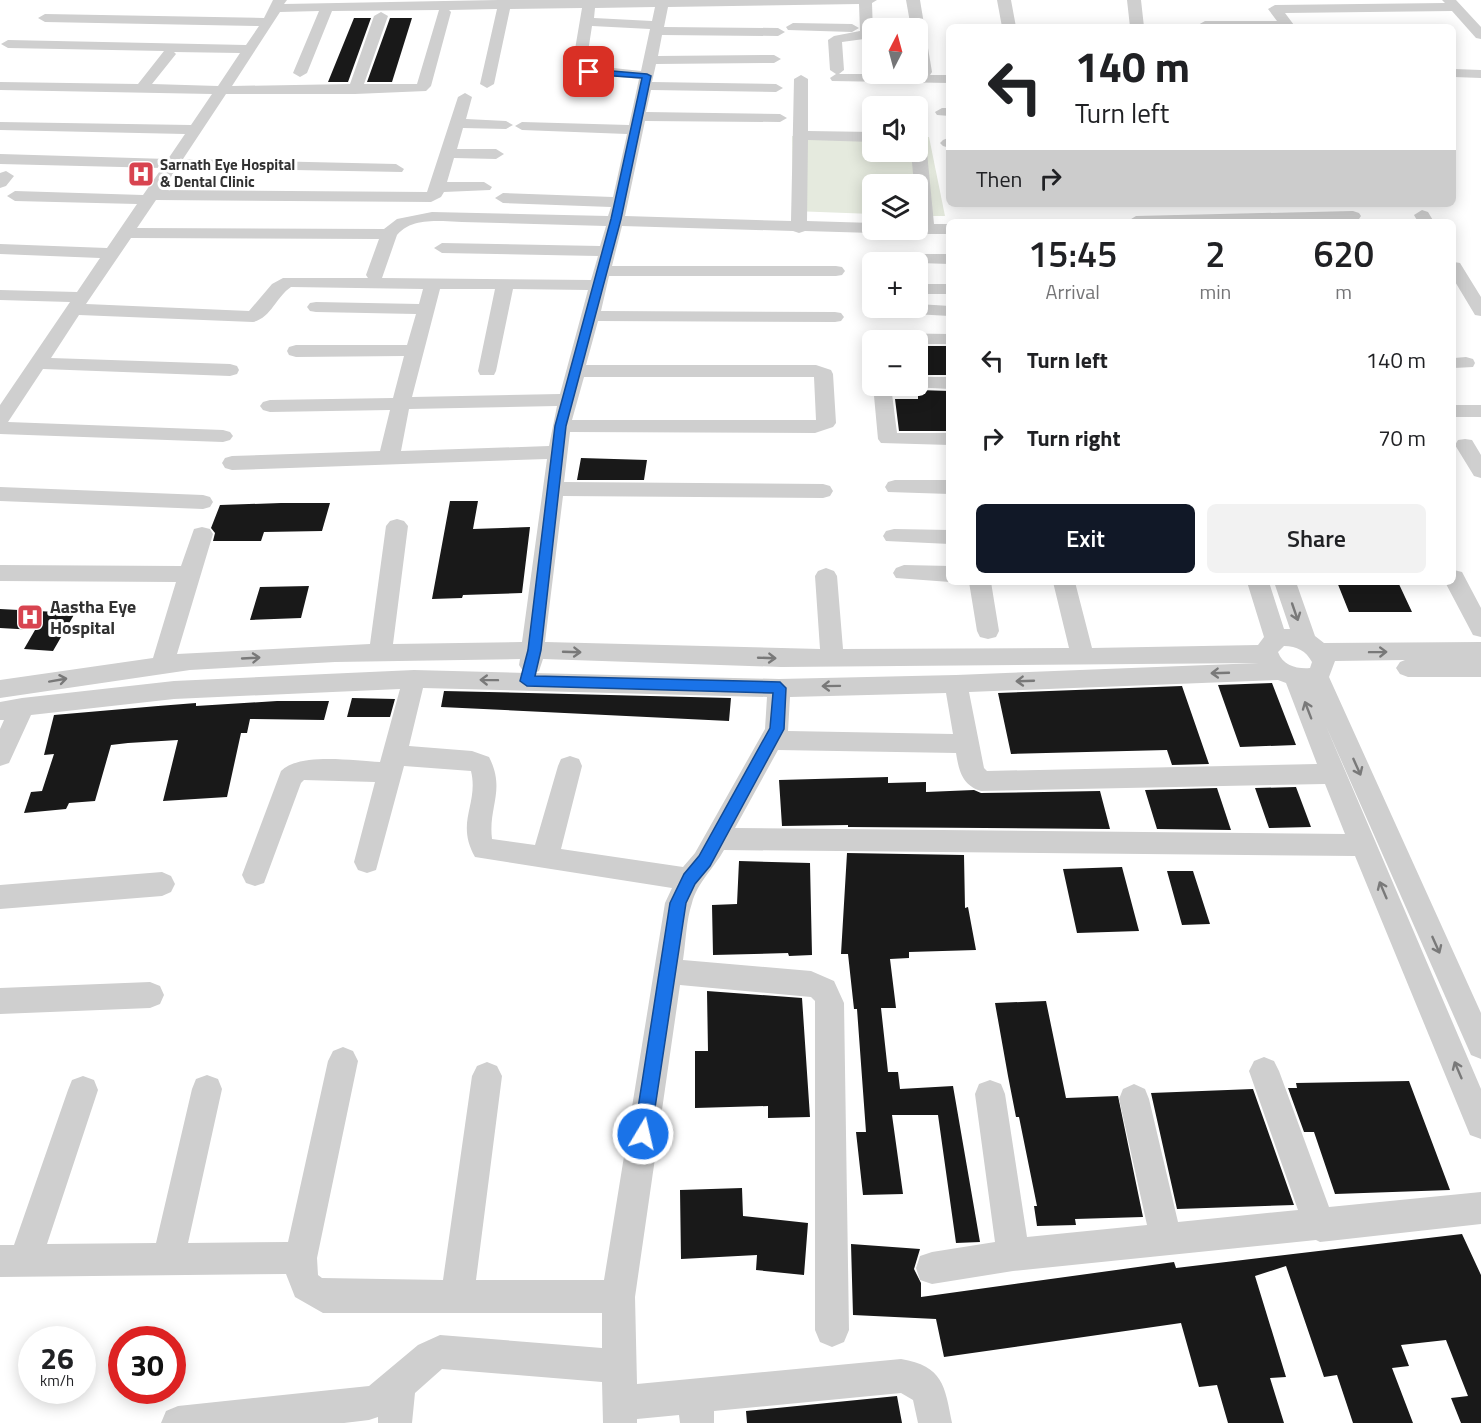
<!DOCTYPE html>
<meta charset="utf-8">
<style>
:root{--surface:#fff;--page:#f2f2f2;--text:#202124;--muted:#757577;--accent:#111827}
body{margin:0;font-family:"Titillium Web",sans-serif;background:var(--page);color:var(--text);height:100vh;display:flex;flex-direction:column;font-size:22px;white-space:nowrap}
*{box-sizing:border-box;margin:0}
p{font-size:20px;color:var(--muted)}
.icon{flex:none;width:33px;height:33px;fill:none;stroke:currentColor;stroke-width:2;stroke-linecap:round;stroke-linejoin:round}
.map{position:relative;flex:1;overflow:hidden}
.drawer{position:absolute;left:946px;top:219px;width:510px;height:366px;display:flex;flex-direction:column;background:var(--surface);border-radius:9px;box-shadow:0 3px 15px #0003}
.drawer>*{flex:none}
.hud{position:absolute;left:946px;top:24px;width:510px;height:183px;border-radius:9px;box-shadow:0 3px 15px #0003;background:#fff;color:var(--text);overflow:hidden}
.needle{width:39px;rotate:6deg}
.buttons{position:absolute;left:862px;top:18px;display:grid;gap:12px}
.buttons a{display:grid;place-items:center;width:66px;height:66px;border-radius:9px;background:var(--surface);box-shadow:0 3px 15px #0003;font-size:30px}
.speed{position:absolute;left:18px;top:1326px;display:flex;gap:12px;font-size:30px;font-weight:700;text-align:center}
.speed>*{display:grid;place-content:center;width:78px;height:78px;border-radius:50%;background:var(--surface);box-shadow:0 3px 15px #0003;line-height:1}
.speed small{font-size:15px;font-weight:400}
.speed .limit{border:9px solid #d22;background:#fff;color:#111}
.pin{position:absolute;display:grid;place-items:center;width:51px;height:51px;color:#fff;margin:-26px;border-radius:12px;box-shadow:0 3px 9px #0006}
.me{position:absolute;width:66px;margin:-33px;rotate:9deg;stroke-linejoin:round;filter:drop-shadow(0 0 4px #0008)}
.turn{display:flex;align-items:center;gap:21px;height:126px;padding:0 30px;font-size:27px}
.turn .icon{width:78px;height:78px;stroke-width:2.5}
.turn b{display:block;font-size:42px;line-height:51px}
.then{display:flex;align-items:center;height:57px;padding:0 30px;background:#0003;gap:12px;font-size:22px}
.eta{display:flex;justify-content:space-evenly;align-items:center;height:102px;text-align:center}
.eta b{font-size:36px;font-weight:600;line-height:42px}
.action{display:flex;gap:12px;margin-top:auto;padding:12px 30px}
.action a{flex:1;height:69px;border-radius:9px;background:var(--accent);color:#fff;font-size:24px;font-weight:600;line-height:69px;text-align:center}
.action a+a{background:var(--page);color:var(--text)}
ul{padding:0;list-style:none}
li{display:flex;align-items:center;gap:18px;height:78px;padding:0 30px}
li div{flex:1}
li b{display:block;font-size:22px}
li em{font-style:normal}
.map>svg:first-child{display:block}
.green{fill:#e5eade}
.building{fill:#191919}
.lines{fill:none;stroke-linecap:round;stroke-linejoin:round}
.minor{fill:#cfcfcf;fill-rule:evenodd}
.oneway{stroke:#797979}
.route{fill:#1a73e8;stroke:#114b97;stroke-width:1.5}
.labels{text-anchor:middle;stroke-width:6;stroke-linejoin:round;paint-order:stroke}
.far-poi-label{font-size:15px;font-weight:bold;fill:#323232;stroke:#fff;text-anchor:start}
.poi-label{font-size:18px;font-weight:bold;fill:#323232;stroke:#fff;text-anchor:start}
</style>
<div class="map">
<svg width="1481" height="1423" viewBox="0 0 1481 1423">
<rect width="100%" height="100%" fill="#fff"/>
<path class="green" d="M792,136l81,1v15h45v-15h11l16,79h-27v-32h-45v30l-80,-3z"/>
<path class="building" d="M354,18h17l-23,64h-20z
M390,18h22l-20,64h-25z
M918,346h32v29h-32z
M918,390l32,1v40h-51l-4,-32h23z
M581,458l66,2 -3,20h-67z
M450,501h28l-5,28 57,-2 -8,66 -59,2 -1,3 -30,1z
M281,503h49l-8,28 -58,1 -3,9h-48l2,-8 -4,-5 9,-23z
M1337,582h61l14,30h-63z
M309,586l-8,32 -51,2 10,-33z
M0,609l75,4 -22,38 -29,-2 11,-19 -35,-2z
M1272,683l24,62 -56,2 -22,-62z
M1182,686l27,78 -37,1 -5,-15 -156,4 -13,-61z
M444,691l287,7 -2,23 -288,-14z
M352,698l43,1 -5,18h-43z
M277,701h52l-5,19 -74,-1 -3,14h-6l-14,64 -64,4 15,-61 -50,3 -17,2 -16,56 -26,2 -3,6 -42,4 7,-21 11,-1 12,-37 -10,1 10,-40 104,-9 38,-3v3z
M888,777v6l38,-1v10l48,-2 7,3 119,-2 10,38 -262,-2v-2l-66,1 -3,-46z
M1296,787l15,40 -42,1 -14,-40z
M1217,788l14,42 -74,-1 -12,-39z
M847,853l117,2 1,53 3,-1 8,43 -67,2v6l-19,1 6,49h-15l7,64h10l2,17 53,-3 27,156 -24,1 -18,-128h-46l11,79 -40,1 -7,-63h10l-9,-123h-3l-6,-55h-7z
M739,861l71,2 2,92 -23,1 -1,-3 -75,2 -1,-50 25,-1z
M1122,867l17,64 -62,2 -14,-64z
M1167,871h26l17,53 -28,1z
M707,991l95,7 8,119 -42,1v-12l-73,2v-57h13z
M1046,1001l20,97 52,-2 25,121 -68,2 1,6 -39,1 -3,-20h3l-18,-89h-3l-8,-41 -13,-73z
M1409,1081l41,109 -115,4 -21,-62h-10l-16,-44h9l-1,-5z
M1253,1089l41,116 -117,4 -26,-116z
M742,1188l1,28 65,7 -4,52 -48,-5 1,-15 -76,4 -1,-69z
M1462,1234l19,41v148h-20l-10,-25 17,-2 -22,-56 -45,5 8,21 -17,2 21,55h-60l-16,-48 -13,2 -38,-111 -31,10 31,101 -16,1 14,45h-56l-11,-38 -18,2 -18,-64 -237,34 -8,-38 -83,-4 -2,-71 69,5 -6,20 7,14v14l253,-35 2,6z
M897,1396l5,27h-155l-1,-12z"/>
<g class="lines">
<path class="minor" d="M273,0h14l-3,4 214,-4h379l-5,3 1,31 -9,5 -22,3 2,28 -5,4h81l-2,-46h-7l-5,-28h14l12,72 -2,3h20v8l-118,-2 -2,-3 6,-4 -6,-4 -2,-30 6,-4 26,-5 -1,-27 -191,3 -4,20 114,1 7,4 -7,4 -116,-1 -4,21 116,-1 7,4 -7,4 -118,1 -4,18 124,2 7,4 -7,4 -125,-2 -5,22 134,2 7,4 -7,4 -135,-1 -20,95 166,5 3,-142 7,-4 7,4v52l65,1v10l-65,-2 -1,81 66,2v7h7l-7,3 -68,-2 -6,2 -6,-2 -171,-5 -10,40h224l6,1 3,4 -3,4 -6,1h-227l-8,35 234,1 6,1 3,4 -3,4 -6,1 -237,-1 -12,44h230l15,5 2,4 3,49 -3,4 -18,6 -245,-1 -6,50 259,2 7,2 3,5 -3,5 -7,2 -260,-2 -18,146 275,7 -5,-73 3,-5 8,-3 8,3 3,5 6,73 226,-1 -16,-66h22l17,66 166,-3 6,-8 -17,-55h22l15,47h6l-16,-47h22l19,54 9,7 157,-1v35h-73l-8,-3 -4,-6 4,-6 5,-2 -70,1 -6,16 152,336v46l-10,-4 -145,-329 155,363v50l-11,-4 -115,-279 -631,-6c-10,18 -27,33 -32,53 -6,18 -6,38 -9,57l128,11 23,10 10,22 5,327 -5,12 -12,5 -12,-5 -5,-12v-329l-4,-4 -131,-12 -45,312 2,87 264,-25c42,7 44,27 51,64h-34l-5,-23 -12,-7 -187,18v12h-34l-1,-8 -42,4v4h-34l-1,-41 -160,-13 -27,24 -3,30h-34v-6l-9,3 -25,3h-183l5,-12 12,-5 191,-20 49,-41 22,-10 162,13v-35h-279l-28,-16 -9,-23 -286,3v-32h14l54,-155 4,-10 11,-4 11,4 4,10 -51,154 109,-1 36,-154 4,-10 11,-4 11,4 4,10 -34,154 100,-1 40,-181 5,-10 10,-4 10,4 5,10 -41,197 1,17 4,3 121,2 29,-204 5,-10 10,-4 10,4 5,10 -26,204h128l61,-377 7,-15 -197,-31c-20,-35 4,-53 -4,-86l-67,-5 -28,104 -9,3 -9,-3 -4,-8 21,-80 -71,-2 -3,3 -37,100 -9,3 -9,-3 -4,-8 39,-104c19,-19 74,-10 99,-9l20,-73 -226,10 -143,16 -22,48 -9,3v-37l4,-9h-4v-18l22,-4 152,-17 240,-11 113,3 -4,-2 -4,-6 1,-6 -185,3 -145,8 -190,28v-18l153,-22 23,-76 -176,-1v-16l181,1 13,-37 8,-2 8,2 3,5 -36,120 193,-10 16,-118 4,-5 7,-2 7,2 4,5 -15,118 129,-2 25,-183 -315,11 -7,-2 -3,-5 3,-5 7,-2 148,-5 10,-41 -120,2 -7,-2 -3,-4 3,-4 7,-2 123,-2 11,-42 -108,1 -7,-2 -2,-4 2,-4 7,-2h111l9,-31 -100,-2 -6,-1 -3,-4 3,-4 6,-1 103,2 4,-15 -132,-2c-15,10 -20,31 -38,35l-174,-7 -28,43 179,6 7,2 2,4 -2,4 -7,2 -187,-7 -35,53 215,8 7,2 3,4 -3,4 -7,2 -223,-8v-29l70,-103 -70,-2v-10l77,2 23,-34 -100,-4v-10l107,4 30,-44 -122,-3 -8,-5 8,-5 128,4 19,-27 -162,-4v-10l168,5 17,-25 -185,-4v-8l191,3 21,-31 -212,-4v-8l138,2 26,-33 -156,-3 -7,-4 7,-4 238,5 13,-19 -214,-4 -7,-4 7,-4 219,4zM655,7l-3,14 -58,-3 1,-10zM582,8l-10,59 3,5 5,1 59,6 -10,46 -107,-3 -7,4 7,4 105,4 -14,63 -110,-4 -8,5 8,5 108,4 -3,9 -176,-4 -35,7 -13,10 -247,-1 19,-28 275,2 10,-5 3,-5 46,-2 2,-3 -8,-5h-37l7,-24 42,1 8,-5 -8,-5h-39l6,-21 43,1 7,-4 -7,-4 -40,-2 6,-22 -7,-4 -7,4 -31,95 -265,-2 15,-22 225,4 2,-3 -8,-5 -213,-5 43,-65h129l71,-3 5,-5 20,-74 -2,-2 48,-1 -17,75 7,4 7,-4 16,-75zM439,10l-22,74h-53l24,-68 -7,-4 -7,4 -24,68 -118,2 48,-74 39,-1 -26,62 7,4 7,-4 25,-62zM592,26l58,3 -9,42 -55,-6zM174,52l66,1 -22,33 -66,-2 24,-30zM443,221l19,1 144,4 -6,20 -158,-3 -8,5 8,5 156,3 -7,24 -209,-2 15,-43c12,-14 29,-14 46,-14zM131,238l248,1 -13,36 2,3h-85l-11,6 -23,27 -163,-7zM440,289h55l-17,82 2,4h14l2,-4 17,-82 75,1 -28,104 -148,3zM584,377h230l2,43h-244zM557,406l-8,40 -148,5 8,-42zM1284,646c13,0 22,5 28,16l-2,6c-13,1 -27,-2 -32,-16zM543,659l238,8 478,-4 -303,12 -177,4 -245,-6 5,-2zM1278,680l8,3 31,81 -330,7 -3,-3 -15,-76zM423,688l344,9 -2,32 -70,124 -12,14 -122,-18 21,-83 -3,-7 -9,-3 -9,3 -3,7 -23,79 -43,-6c-4,-32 14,-49 -3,-82l-17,-6 -63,-5zM946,693l7,41 -165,-3 2,-34zM778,750l178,3c3,18 6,32 25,38l344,-7 20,50 -610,-6z
M997,0h14l5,27h-14z
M1127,0h14l3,27h-14z
M1442,0h14l25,27v12l-5,-1 -24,-27 -167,2 9,12 -2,2h-92l-2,-2 7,-4h72l-9,-12 7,-4 170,-2z
M793,23l59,1 7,4 -7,4 -64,-2 -2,-3z
M1454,69l27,1v8l-27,-1z
M942,108h8v8l-13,-1 -2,-3z
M918,137l8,5 8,82h16v10h-32l-8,-4h8v-46h-4l-3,-32h7z
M948,138l2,10 -7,-2 -3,-3 3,-3z
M6,171l8,5 -8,10 -6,2v-15z
M1422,210l6,2 6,10h-16l-4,-7z
M1353,211l6,2 2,3 -2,3 -53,3 -178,-1 8,-5z
M894,254h56v10l-62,-2 -3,-3 3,-4z
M1454,262l6,1 21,34v19l-6,-1 -21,-35z
M918,284h32v10h-32z
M918,304l32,2v10l-55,-3 -6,-1 -3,-4h32z
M876,333l74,1v10h-32v-4h-45v5l-3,-1 -3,-6 3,-4z
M1466,357l7,2 2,4 -2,4 -19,1v-10z
M918,377h32v12l-39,-2 -1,-1h8z
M873,385l18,1 6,47h53v12l-69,-2 -3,-4z
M1454,405h27v12h-27z
M1465,439l7,1 9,15v23l-7,-2 -19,-31 3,-5z
M895,480h55v14l-62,-2 -3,-5 3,-5z
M0,487l203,8 7,2 3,5 -3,5 -7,2 -203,-8z
M894,529l56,1v14l-64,-3 -3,-5 3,-5z
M904,565l46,1v16l-54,-4 -3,-5 3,-5z
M1454,570l8,2 19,36v29l-8,-2 -28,-53h9z
M969,582h22l8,49 -3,6 -8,2 -8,-2 -3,-6z
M162,872l9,4 4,8 -4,8 -9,4 -162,13v-24z
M150,982l10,4 4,9 -4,9 -10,4 -150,6v-26z
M1264,1057l10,4 5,10 50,136 152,-15v32l-161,18 -4,-2 -303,31 -81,13 -12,-4 -4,-12 4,-12 12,-4 63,-10 -20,-148 4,-10 11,-4 11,4 4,10 22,143 120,-12 -28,-126 4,-10 11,-5 11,5 4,10 29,123 120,-12 -49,-139 5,-10z"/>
</g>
<defs><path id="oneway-shaft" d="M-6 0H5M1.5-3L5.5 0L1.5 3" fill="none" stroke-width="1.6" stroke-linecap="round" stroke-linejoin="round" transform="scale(1.5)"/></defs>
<g class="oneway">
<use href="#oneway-shaft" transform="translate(1295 612) rotate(71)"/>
<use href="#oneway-shaft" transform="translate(572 652) rotate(2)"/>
<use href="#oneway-shaft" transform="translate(1378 652) rotate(-1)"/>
<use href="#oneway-shaft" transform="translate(251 658) rotate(-3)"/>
<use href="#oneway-shaft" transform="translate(767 658) rotate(2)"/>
<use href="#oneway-shaft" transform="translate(1220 673) rotate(178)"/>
<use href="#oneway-shaft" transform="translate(58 680) rotate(-10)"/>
<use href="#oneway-shaft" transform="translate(489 680) rotate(-179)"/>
<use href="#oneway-shaft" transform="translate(1025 681) rotate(178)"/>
<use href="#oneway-shaft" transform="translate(831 686) rotate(179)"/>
<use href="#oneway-shaft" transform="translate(1308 710) rotate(-111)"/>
<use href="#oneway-shaft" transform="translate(1357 767) rotate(66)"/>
<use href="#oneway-shaft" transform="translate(1383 890) rotate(-113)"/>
<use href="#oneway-shaft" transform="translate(1436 945) rotate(66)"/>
<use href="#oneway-shaft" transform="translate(1458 1070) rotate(-113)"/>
</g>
<path class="route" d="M589,69l58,5 4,2 -30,143 -55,207 -25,224 -6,26 245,6 6,6 -2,41 -74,137 -15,18 -9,19 -35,231 -2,6 -6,3 -6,-3 -3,-6 36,-231 14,-29 15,-18 71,-128 3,-35 -246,-7 -7,-5 8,-31 27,-224 56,-207 31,-141 -56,-4 -1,-2z"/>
<defs>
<symbol id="hospital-square" viewBox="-11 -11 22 22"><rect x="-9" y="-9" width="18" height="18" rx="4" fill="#d84450" stroke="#fff"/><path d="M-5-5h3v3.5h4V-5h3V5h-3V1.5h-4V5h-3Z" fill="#fff"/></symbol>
</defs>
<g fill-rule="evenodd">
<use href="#hospital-square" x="126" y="159" width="30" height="30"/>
<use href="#hospital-square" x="15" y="602" width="30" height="30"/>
</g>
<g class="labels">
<g class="far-poi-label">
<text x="160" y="170">Sarnath Eye Hospital<tspan x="160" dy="17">&amp; Dental Clinic</tspan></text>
</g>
<g class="poi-label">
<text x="50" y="613">Aastha Eye<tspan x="50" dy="21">Hospital</tspan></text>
</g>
</g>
</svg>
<div class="buttons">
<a><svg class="needle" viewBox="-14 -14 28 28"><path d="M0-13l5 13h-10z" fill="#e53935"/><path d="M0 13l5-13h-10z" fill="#757577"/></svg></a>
<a><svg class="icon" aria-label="sound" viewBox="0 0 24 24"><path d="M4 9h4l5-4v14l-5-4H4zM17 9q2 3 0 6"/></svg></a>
<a><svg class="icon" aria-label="layers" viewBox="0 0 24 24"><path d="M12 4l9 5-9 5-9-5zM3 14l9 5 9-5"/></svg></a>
<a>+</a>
<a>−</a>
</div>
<div class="speed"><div>26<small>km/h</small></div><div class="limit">30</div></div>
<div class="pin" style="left:589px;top:72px;background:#d93025"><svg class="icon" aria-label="arrive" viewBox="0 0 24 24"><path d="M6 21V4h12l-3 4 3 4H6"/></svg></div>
<svg class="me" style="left:643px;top:1134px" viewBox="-20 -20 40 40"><circle r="17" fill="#1a73e8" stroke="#fff" stroke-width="3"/><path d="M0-11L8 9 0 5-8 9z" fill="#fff"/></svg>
<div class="hud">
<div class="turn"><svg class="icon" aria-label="left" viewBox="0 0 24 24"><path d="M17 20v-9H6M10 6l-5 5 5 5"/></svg><div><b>140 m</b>Turn left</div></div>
<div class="then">Then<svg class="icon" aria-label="right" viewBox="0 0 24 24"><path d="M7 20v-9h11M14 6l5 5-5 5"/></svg></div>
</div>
<section class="drawer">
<div class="eta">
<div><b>15:45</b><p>Arrival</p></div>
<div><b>2</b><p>min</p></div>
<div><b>620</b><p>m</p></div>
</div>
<ul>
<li><svg class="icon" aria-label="left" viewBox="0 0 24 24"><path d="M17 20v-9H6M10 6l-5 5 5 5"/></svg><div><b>Turn left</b></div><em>140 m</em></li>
<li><svg class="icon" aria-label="right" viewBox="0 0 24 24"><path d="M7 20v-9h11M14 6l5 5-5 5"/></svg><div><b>Turn right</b></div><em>70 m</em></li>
</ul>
<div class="action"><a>Exit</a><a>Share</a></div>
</section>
</div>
